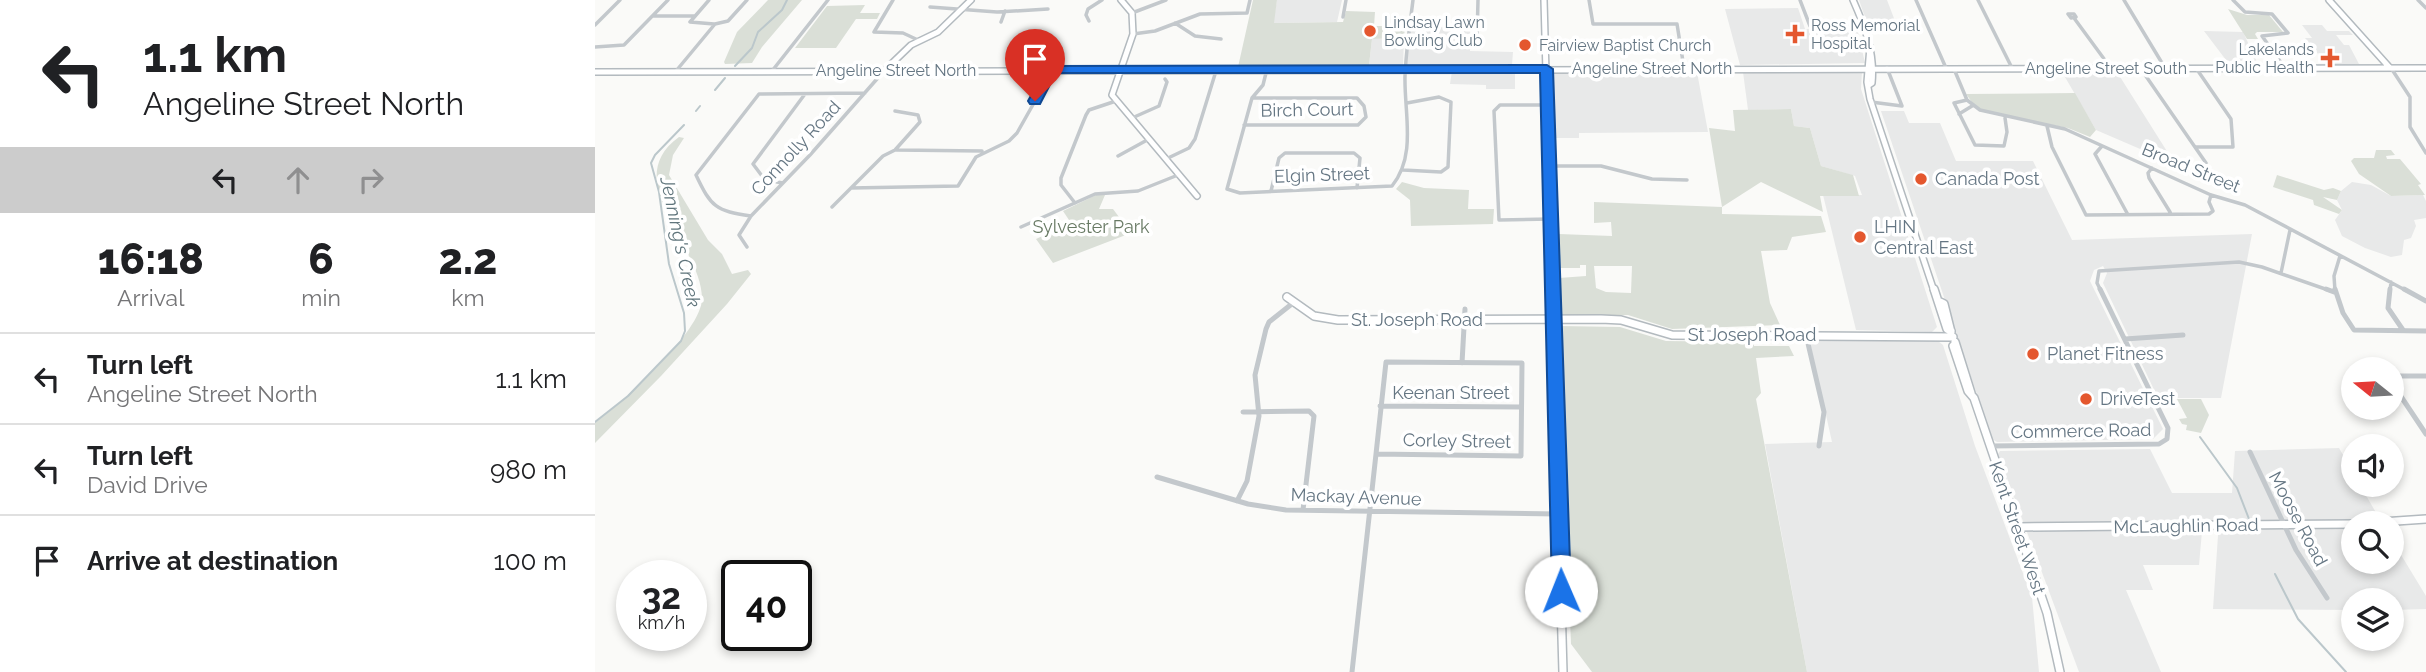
<!DOCTYPE html>
<style>
:root{--surface:#fff;--page:#f6f6f6;--text:#202124;--muted:#757577;--line:#e0e0e0}
body{margin:0;font-family:Raleway,sans-serif;background:var(--page);color:var(--text);height:100vh;display:flex;flex-direction:column;font-size:26px;white-space:nowrap}
*{box-sizing:border-box;margin:0}
p{font-size:23px;color:var(--muted)}
.icon{flex:none;width:38px;height:38px;fill:none;stroke:currentColor;stroke-width:2;stroke-linecap:round;stroke-linejoin:round}
.map{position:relative;flex:1;overflow:hidden}
.panel{display:flex;flex-direction:column;background:var(--surface);width:595px}
.panel>*{flex:none}
.banner{background:#fff;color:var(--text);overflow:hidden}
.needle{width:46px;rotate:288deg}
.controls{position:absolute;left:1746px;top:357px;display:grid;gap:14px}
.controls a{display:grid;place-items:center;width:63px;height:63px;border-radius:50%;background:var(--surface);box-shadow:0 4px 10px #0003;font-size:35px}
.speed{position:absolute;left:21px;top:560px;display:flex;gap:14px;font-size:35px;font-weight:700;text-align:center}
.speed>*{display:grid;place-content:center;width:91px;height:91px;border-radius:50%;background:var(--surface);box-shadow:0 4px 10px #0003;line-height:1}
.speed small{font-size:18px;font-weight:400}
.speed .limit{border:4px solid #111;border-radius:10px;background:#fff;color:#111}
.pin{position:absolute;display:grid;place-items:center;width:60px;height:60px;color:#fff;margin:-72px -30px;border-radius:50% 50% 50% 0;rotate:-45deg;box-shadow:0 0 7px #0007}
.pin .icon{rotate:45deg}
.me{position:absolute;width:77px;margin:-38px;rotate:359deg;stroke-linejoin:round;filter:drop-shadow(0 0 5px #0008)}
.turn{display:flex;align-items:center;gap:24px;height:147px;padding:0 28px;font-size:32px}
.turn .icon{width:91px;height:91px;stroke-width:2.5}
.turn b{display:block;font-size:49px;line-height:60px}
.lanes{display:flex;align-items:center;height:66px;padding:0 28px;background:#0003;justify-content:center;gap:35px;direction:ltr}
.lanes .off{opacity:.35}
.eta{display:flex;justify-content:space-evenly;align-items:center;height:119px;text-align:center}
.eta b{font-size:42px;font-weight:800;line-height:49px}
ul{padding:0;list-style:none}
li{display:flex;align-items:center;gap:21px;height:91px;padding:0 28px;border-top:2px solid var(--line)}
li div{flex:1}
li b{display:block;font-size:26px}
li em{font-style:normal}
main{display:flex;flex:1;min-height:0}
.map>svg:first-child{display:block}
.built{fill:#e8e9e9}
.green{fill:#dadfd7;fill-rule:evenodd}
.lines{fill:none;stroke-linecap:round;stroke-linejoin:round}
.stream{stroke:#bbc7cb;stroke-width:2}
.secondary-far1-casing{stroke:#b3babf;stroke-width:8}
.secondary-casing{stroke:#b3babf;stroke-width:10}
.street-far1{stroke:#c3c8cc;stroke-width:3.5}
.street{stroke:#c3c8cc;stroke-width:5}
.secondary-far1{stroke:#fff;stroke-width:5}
.secondary{stroke:#fff;stroke-width:7}
.route{fill:#1a73e8;stroke:#114b97;stroke-width:2}
.poi-dot{fill:#e4572e;stroke:#fff;stroke-width:2.5}
.labels{text-anchor:middle;stroke-width:7;stroke-linejoin:round;paint-order:stroke}
.far-poi-label{font-size:16px;fill:#657683;stroke:#fff;text-anchor:start}
.far-street-label{font-size:16px;fill:#657683;stroke:#fff}
.street-label{font-size:18px;fill:#657683;stroke:#fff}
.poi-label{font-size:18px;fill:#657683;stroke:#fff;text-anchor:start}
.park-label{font-size:18px;fill:#687a64;stroke:#fff}
.water-label{font-size:19px;font-style:italic;fill:#60757c;stroke:#fff}
</style>
<main>
<section class="panel">
<div class="banner">
<div class="turn"><svg class="icon" aria-label="left" viewBox="0 0 24 24"><path d="M17 20v-9H6M10 6l-5 5 5 5"/></svg><div><b>1.1 km</b>Angeline Street North</div></div>
<div class="lanes"><svg class="icon" aria-label="left" viewBox="0 0 24 24"><path d="M17 20v-9H6M10 6l-5 5 5 5"/></svg><svg class="icon off" aria-label="ahead" viewBox="0 0 24 24"><path d="M12 20V5M6 11l6-6 6 6"/></svg><svg class="icon off" aria-label="right" viewBox="0 0 24 24"><path d="M7 20v-9h11M14 6l5 5-5 5"/></svg></div>
</div>
<div class="eta">
<div><b>16:18</b><p>Arrival</p></div>
<div><b>6</b><p>min</p></div>
<div><b>2.2</b><p>km</p></div>
</div>
<ul>
<li><svg class="icon" aria-label="left" viewBox="0 0 24 24"><path d="M17 20v-9H6M10 6l-5 5 5 5"/></svg><div><b>Turn left</b><p>Angeline Street North</p></div><em>1.1 km</em></li>
<li><svg class="icon" aria-label="left" viewBox="0 0 24 24"><path d="M17 20v-9H6M10 6l-5 5 5 5"/></svg><div><b>Turn left</b><p>David Drive</p></div><em>980 m</em></li>
<li><svg class="icon" aria-label="arrive" viewBox="0 0 24 24"><path d="M6 21V4h12l-3 4 3 4H6"/></svg><div><b>Arrive at destination</b></div><em>100 m</em></li>
</ul>
</section>
<div class="map">
<svg width="1831" height="672" viewBox="0 0 1831 672">
<rect width="100%" height="100%" fill="#fafaf8"/>
<path class="built" d="M682,0h65l-5,22 -64,1z
M1264,0h28l13,34h-29z
M1203,8l7,21 52,-1 8,35 -125,2 -15,-56z
M1707,25h20l5,6h22l4,4h-17l8,10h5l10,19 -32,1 -22,-27h7z
M815,27h60v24l43,1 -1,13h-105z
M1609,31l39,1 15,32h-29z
M809,38l-1,28 -34,-1 3,-26z
M857,71h63v18h-29v-4l-36,-1z
M958,71l144,1 11,60 -129,1v5h-26l-2,-32h4z
M1148,72h119l-1,17 76,238 -5,5 -76,-2 -33,-135h39l-7,-19 -34,-10 -11,-38 -16,-2 -3,-17 -43,1z
M1467,72h55l58,92 -79,-34z
M1286,111h23l5,12h31l16,38h77l39,79 180,-6 -31,164h-63l-55,-115 4,-10 -4,-7 -9,4 -4,11 73,148 -10,10 -156,3 -5,-3z
M1757,182l19,3 20,11 32,-1 3,6v17l-12,2 2,6 -5,12 -7,2 -2,15 -11,2 -26,-9 -23,-12 -7,-16 7,-10 -5,-10 4,-9z
M1218,340l125,1 5,4 32,101 57,151 7,75h-232l-42,-228 67,-2 -22,-99z
M1744,448l15,26v11h6l22,38h-28v39h38v-22l34,56v13l-34,1v-10h-38v10l-141,-1 6,-88 -16,-1 -4,45h-56l10,25h-27l35,82h-82l-81,-218 2,-3 150,-2 22,44h60l3,-42z"/>
<path class="green" d="M173,0h34l-40,47 -10,16 -27,1 -1,-2 13,-30z
M658,0h24l-3,23 69,-1 3,-11 29,1 -1,14h31l-1,12 -32,1 -3,26 -131,2z
M270,5l-5,8h20l-3,6h-21l-20,29h-41l32,-42z
M1633,9l19,6h22l14,17h-26l-2,2 3,5h-11z
M1480,93l21,37 -6,7 -22,-9 -82,-16 -12,-7 -8,-11z
M1196,109l3,17 16,2 11,38 32,9 6,21h-39l3,16 -62,-30 -39,25v7l99,2 5,16 -34,5 -5,13 -26,1 9,52 10,22 -108,4 -44,-14 -67,1 -2,-38 27,-2v-11h-6v3h-22l1,-34 53,2 -1,-14 -17,1v-21l128,5 -13,-79 26,3 -2,-21zM999,266h38l-1,27 -25,-1 -10,-4z
M84,137l5,1 -11,17 -4,20 39,65 14,14 10,20 16,-4 3,4 -24,30 -66,72 -66,67v-20c26,-20 108,-92 107,-125 -1,-53 -84,-117 -23,-161z
M1781,150h15l4,5 -9,1 1,3h13l21,25 -3,1 7,10 -34,1 -32,-22 -8,-13 3,-3h20z
M1682,175l47,15 9,-2 8,3 -4,9 -14,-3 19,13 -3,4 -25,-9 -1,-5 -40,-13z
M807,182l22,6 45,2 -1,19h26l-1,15 -82,2 -1,-26 -14,-11z
M501,195h9l-6,14h14l18,24 -78,30 -17,-24 35,-16 -8,-12z
M964,326l61,1 46,14 87,1 1,4h35l5,10 -38,2 5,35 -5,6 51,273h-215l-21,-28z
M1582,399h24l8,16 -8,18 -15,-3 1,-5 -5,-1 -3,-5 8,-1z"/>
<g class="lines">
<path class="stream" d="M140,66l17,-18 6,-16 24,-22 5,-10
M120,90l10,-12
M101,111l4,-5
M0,422l33,-26 53,-55 4,-10 -1,-18 -15,-49 -10,-72 -8,-29 4,-8 29,-30
M1605,437l37,51 12,31
M1680,574l23,45 48,53"/>
<defs>
<path id="secondary-far1" d="M526,0l11,13 1,21 -21,61 85,101
M949,0l8,291
M1258,0c12,27 22,53 19,83l-3,2
M1734,0l61,68
M1275,47l-3,35 3,17 64,192
M290,70l26,-25 27,-13 33,-32
M0,72l1831,-4"/>
<path id="secondary" d="M957,289l11,383
M1339,289l13,40 4,2
M692,297l27,19 24,4 263,-1 20,1 51,15 281,2
M1345,302l4,2 7,28
M1360,342l16,51
M1360,344l-2,2 15,45 6,7 73,215 13,59
M1772,523l59,-4
M1423,527l336,-3"/>
</defs>
<use href="#secondary-far1" class="secondary-far1-casing"/>
<use href="#secondary" class="secondary-casing"/>
<path class="street-far1" d="M114,0l-19,22 24,2
M298,0l-19,32 29,1 15,7
M994,0l4,24h84l7,44
M1205,0l10,26h54
M1321,0l30,68
M1383,0l34,68
M1529,0l41,68
M1638,0l12,12 27,2 16,19 -26,3 23,32
M1823,0l8,8
M335,7l67,5 51,-3
M537,13l34,-13
M1473,14h6l2,3 -5,1z
M59,16h40
M748,17l3,-17
M1479,18l36,49
M494,21l-3,-6 2,-6 14,-9
M406,22l4,-11
M580,23l20,13 26,3
M0,25l25,-25
M538,34l22,-3 45,-17 47,-1 3,-13
M882,40l1,-40
M0,47l29,-2 44,-45
M1601,68l35,51 2,28h-37
M1796,68l19,29v30l16,26
M672,69l-4,16 -11,13 -25,91 13,4 152,-7c25,-31 12,-73 13,-110 1,-26 5,-51 8,-76
M1359,69l13,31 13,10 85,19 146,66 34,10 162,86
M1546,69l65,94
M418,70l18,-35
M81,71l39,-47 13,-3 19,-21
M177,71l56,-71
M1372,100l-13,3 21,42 29,1 3,-14 -2,-14
M1276,102l31,4 -15,-38
M952,105h-47l-6,6 5,109 52,-1
M1364,114l13,-8
M537,118l27,-12 8,-24 -2,-3
M649,125h114l8,-8 -2,-11 -7,-8h-104
M1452,126l5,21 34,68 123,-1 4,-3 -4,-9 2,-7
M1507,146l-7,8 32,59
M301,150l86,1
M523,156l31,-17
M571,159l23,-11 6,-9 21,-68
M954,166h52l51,13 35,1
M1557,168l-4,5 1,5 21,34
M808,170l38,2 7,-5 3,-65 -12,-5 -32,6
M188,183l-18,-3 -12,-16 52,-70
M256,188l107,-2 18,-29 33,-16 8,-8 35,-62
M676,191l8,-33 6,-5h69l6,5 -3,30
M480,203l-14,-18v-7l25,-63 3,-5 27,-9
M237,207l51,-51 12,-6 25,-28 -2,-7 -23,-4
M156,216c-35,-5 -40,-9 -55,-41l63,-81 106,-1
M426,227l74,-33 43,-3 40,-16
M152,247l-8,-12 12,-19 59,-61 74,-84
M1686,273l9,-43
M1506,291l-4,-8 2,-12 140,-9 23,5 69,24
M1740,291l-1,-15 6,-20
M1795,291l1,-9"/>
<path class="street" d="M1731,289l8,3
M1740,289l8,24 11,17 72,1
M1795,289l-2,19 15,22
M1809,289l22,12
M1211,335l18,77 -5,34
M1530,339l58,-4
M791,362l136,1 -1,93 -145,-2z
M867,363l3,-54
M1797,376h34
M1797,383l34,51
M785,406l141,1
M648,412l66,-1 5,5 -11,94
M1395,446l169,-2 8,-5 1,-11 -68,-139
M1655,452l46,98 31,48
M562,477l91,27 38,6 272,4
M642,501l10,-20 12,-65 -4,-41 11,-46 3,-7 24,-19
M757,672l24,-218"/>
<use href="#secondary-far1" class="secondary-far1"/>
<use href="#secondary" class="secondary"/>
</g>
<path class="route" d="M952,65l6,4 18,522 -3,6 -7,3 -7,-3 -2,-6 -12,-518h-484l-16,31h-10l-2,-3 18,-32 6,-3z"/>
<g class="poi-dot">
<circle cx="775" cy="31" r="7"/>
<path d="M1196.5 23.5h7v7h7v7h-7v7h-7v-7h-7v-7h7z"/>
<circle cx="930" cy="45" r="7"/>
<path d="M1731.5 47.5h7v7h7v7h-7v7h-7v-7h-7v-7h7z"/>
<circle cx="1326" cy="179" r="7"/>
<circle cx="1265" cy="237" r="7"/>
<circle cx="1438" cy="354" r="7"/>
<circle cx="1491" cy="399" r="7"/>
</g>
<g class="labels">
<g class="far-poi-label">
<text x="789" y="28">Lindsay Lawn<tspan x="789" dy="18">Bowling Club</tspan></text>
<text x="1216" y="31">Ross Memorial<tspan x="1216" dy="18">Hospital</tspan></text>
<text x="944" y="51">Fairview Baptist Church</text>
<text x="1719" y="55" text-anchor="end">Lakelands<tspan x="1719" dy="18">Public Health</tspan></text>
</g>
<g class="far-street-label">
<text x="1057" y="74">Angeline Street North</text>
<text x="1511" y="74">Angeline Street South</text>
<text x="301" y="76">Angeline Street North</text>
</g>
<g class="street-label">
<text transform="translate(712 110) rotate(-1)" y="6">Birch Court</text>
<text transform="translate(201 148) rotate(-47)" y="6">Connolly Road</text>
<text transform="translate(1596 168) rotate(22)" y="6">Broad Street</text>
<text transform="translate(727 175) rotate(-2)" y="6">Elgin Street</text>
<text x="822" y="326">St. Joseph Road</text>
<text x="1157" y="341">St Joseph Road</text>
<text x="856" y="399">Keenan Street</text>
<text transform="translate(1486 431) rotate(-1)" y="6">Commerce Road</text>
<text transform="translate(862 441) rotate(1)" y="6">Corley Street</text>
<text transform="translate(761 497) rotate(2)" y="6">Mackay Avenue</text>
<text transform="translate(1703 519) rotate(62)" y="6">Moose Road</text>
<text transform="translate(1591 526) rotate(-1)" y="6">McLaughlin Road</text>
<text transform="translate(1422 528) rotate(71)" y="6">Kent Street West</text>
</g>
<g class="poi-label">
<text x="1340" y="185">Canada Post</text>
<text x="1279" y="233">LHIN<tspan x="1279" dy="21">Central East</tspan></text>
<text x="1452" y="360">Planet Fitness</text>
<text x="1505" y="405">DriveTest</text>
</g>
<g class="park-label">
<text x="496" y="233">Sylvester Park</text>
</g>
<g class="water-label">
<text transform="translate(86 242) rotate(78)" y="7">Jenning's Creek</text>
</g>
</g>
</svg>
<div class="controls">
<a><svg class="needle" viewBox="-14 -14 28 28"><path d="M0-13l5 13h-10z" fill="#e53935"/><path d="M0 13l5-13h-10z" fill="#757577"/></svg></a>
<a><svg class="icon" aria-label="sound" viewBox="0 0 24 24"><path d="M4 9h4l5-4v14l-5-4H4zM17 9q2 3 0 6"/></svg></a>
<a><svg class="icon" aria-label="search" viewBox="0 0 24 24"><circle cx="10" cy="10" r="6"/><path d="M15 15l6 6"/></svg></a>
<a><svg class="icon" aria-label="layers" viewBox="0 0 24 24"><path d="M12 4l9 5-9 5-9-5zM3 14l9 5 9-5"/></svg></a>
</div>
<div class="speed"><div>32<small>km/h</small></div><div class="limit">40</div></div>
<div class="pin" style="left:440px;top:101px;background:#d93025"><svg class="icon" aria-label="arrive" viewBox="0 0 24 24"><path d="M6 21V4h12l-3 4 3 4H6"/></svg></div>
<svg class="me" style="left:966px;top:591px" viewBox="-20 -20 40 40"><circle r="19" fill="#fff"/><path d="M0-13L10 11 0 6-10 11z" fill="#1a73e8"/></svg>
</div>
</main>
